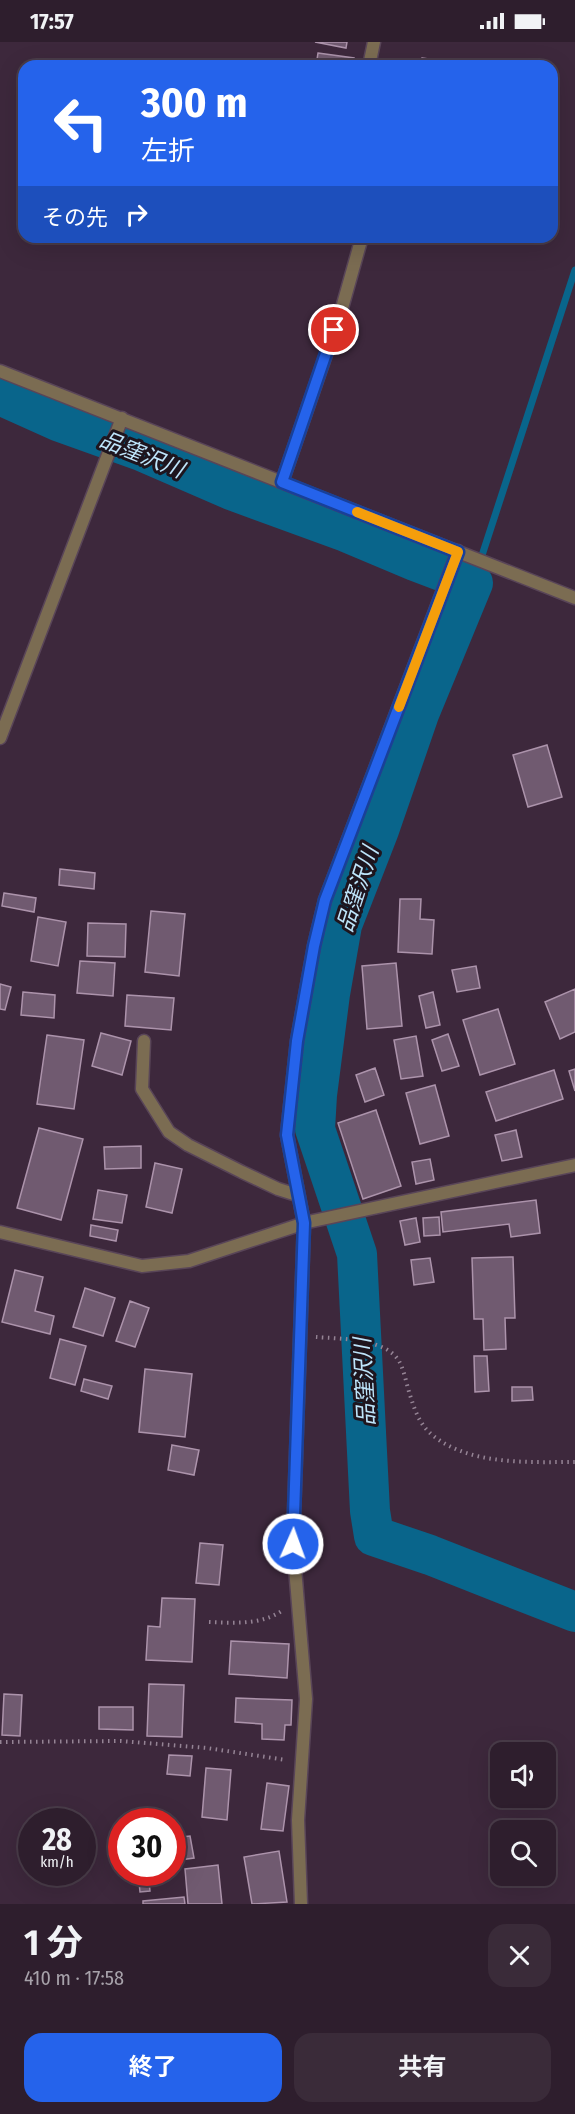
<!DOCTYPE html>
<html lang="ja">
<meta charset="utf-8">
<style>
:root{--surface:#2e1e2d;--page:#3a2b39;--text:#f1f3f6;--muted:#a7a2aa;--line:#493c49;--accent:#2563eb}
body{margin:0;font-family:"Fira Sans Condensed","Noto Sans JP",sans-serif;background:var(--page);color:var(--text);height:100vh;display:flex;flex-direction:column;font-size:22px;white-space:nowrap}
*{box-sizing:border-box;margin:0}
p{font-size:20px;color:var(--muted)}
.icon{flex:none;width:33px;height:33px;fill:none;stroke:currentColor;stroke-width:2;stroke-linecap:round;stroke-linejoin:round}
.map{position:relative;height:1862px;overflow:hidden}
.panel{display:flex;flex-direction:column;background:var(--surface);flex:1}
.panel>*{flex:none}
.banner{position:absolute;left:18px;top:18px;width:540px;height:183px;border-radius:18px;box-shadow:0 6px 24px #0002,0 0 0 2px var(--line);background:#2563eb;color:#fff;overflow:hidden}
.tools{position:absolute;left:490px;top:1700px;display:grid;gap:12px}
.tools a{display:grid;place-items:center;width:66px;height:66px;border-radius:12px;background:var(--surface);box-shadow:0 6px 24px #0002,0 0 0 2px var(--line);font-size:30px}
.speed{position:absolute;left:18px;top:1766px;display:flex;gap:12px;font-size:30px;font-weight:700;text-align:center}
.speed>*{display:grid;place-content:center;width:78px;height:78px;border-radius:50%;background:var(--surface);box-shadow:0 6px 24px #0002,0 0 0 2px var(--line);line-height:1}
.speed small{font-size:15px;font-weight:400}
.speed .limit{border:9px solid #d22;background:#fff;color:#111}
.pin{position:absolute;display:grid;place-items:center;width:51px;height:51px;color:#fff;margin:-26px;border:3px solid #fff;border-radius:50%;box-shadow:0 2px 6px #0007}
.me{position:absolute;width:66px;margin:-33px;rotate:2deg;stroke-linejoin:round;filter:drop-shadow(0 0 4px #0008)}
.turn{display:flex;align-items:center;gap:21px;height:126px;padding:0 24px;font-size:27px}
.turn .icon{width:78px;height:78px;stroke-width:2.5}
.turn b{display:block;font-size:42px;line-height:51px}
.then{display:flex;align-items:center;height:57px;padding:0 24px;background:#0003;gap:12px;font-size:22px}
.round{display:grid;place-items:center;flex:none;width:63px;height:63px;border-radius:18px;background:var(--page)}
.overview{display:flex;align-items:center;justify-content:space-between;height:102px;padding:0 24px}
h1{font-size:36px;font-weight:700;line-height:45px}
.action{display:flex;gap:12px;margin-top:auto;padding:12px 24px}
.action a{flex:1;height:69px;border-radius:18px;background:var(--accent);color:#fff;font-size:24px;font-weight:700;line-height:69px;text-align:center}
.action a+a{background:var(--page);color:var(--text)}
.status{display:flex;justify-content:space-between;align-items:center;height:42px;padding:0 30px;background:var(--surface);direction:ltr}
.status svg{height:16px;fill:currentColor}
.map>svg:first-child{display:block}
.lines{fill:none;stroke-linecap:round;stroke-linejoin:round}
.stream{stroke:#09658b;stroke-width:7}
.river{stroke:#09658b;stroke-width:40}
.building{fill:#705a70;stroke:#ac93ab;stroke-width:1.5}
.street-casing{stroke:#594558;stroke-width:15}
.path{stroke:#958495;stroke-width:4;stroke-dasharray:1.5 4.5;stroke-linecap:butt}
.street{stroke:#7b6c52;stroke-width:12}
.route-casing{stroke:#184099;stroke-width:15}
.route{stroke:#2563eb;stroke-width:10}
.slow{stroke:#f59e0b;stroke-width:10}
.labels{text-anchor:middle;stroke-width:6;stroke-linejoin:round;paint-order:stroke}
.water-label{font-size:22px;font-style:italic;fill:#bee5fb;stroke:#1e151e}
</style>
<div class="status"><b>17:57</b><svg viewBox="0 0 49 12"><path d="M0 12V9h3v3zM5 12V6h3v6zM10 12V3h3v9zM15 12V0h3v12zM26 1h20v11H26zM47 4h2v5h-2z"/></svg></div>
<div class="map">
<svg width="575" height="1862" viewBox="0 0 575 1862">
<rect width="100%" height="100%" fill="#3d283c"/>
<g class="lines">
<path class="stream" d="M473,541l102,-313"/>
<path class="river" d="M0,353l60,27 81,29 90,39 115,42 69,29 58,22 -54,131 -40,116 -37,95 -12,69 -13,101 -2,34 42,125 13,257 4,25 56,19 145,57"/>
</g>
<path class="building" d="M315,0h32l-1,6z
M318,11l36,5 -1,8h-37z
M422,16l27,4v4h-28z
M547,703l15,52 -34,10 -15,-52z
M60,827l35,4 -1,16 -35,-4z
M4,851l32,5 -2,14 -32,-6z
M400,857h21l-1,20 14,1 -2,34 -34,-2z
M151,869l34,3 -6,62 -34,-4z
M38,875l28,5 -8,44 -27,-5z
M88,881l38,1 -1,33 -38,-1z
M80,919l35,2 -2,33 -36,-3z
M396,921l6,63 -35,3 -5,-63z
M476,924l4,22 -23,4 -5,-22z
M0,942l11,3 -6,23 -5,-1z
M575,947v43l-15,7 -15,-37z
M23,950l32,3 -1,23 -33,-3z
M433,950l7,33 -14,3 -7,-32z
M127,953l47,3 -3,32 -46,-4z
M498,967l17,55 -35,11 -17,-55z
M101,991l30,8 -9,34 -30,-9z
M448,992l11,32 -17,5 -10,-31z
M47,993l37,5 -10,69 -37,-5z
M416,994l7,40 -22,3 -7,-39z
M375,1026l9,27 -19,7 -9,-27z
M575,1027v22l-6,-20z
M554,1028l9,29 -67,22 -10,-29z
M435,1043l14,51 -29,8 -14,-51z
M376,1068l25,76 -38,13 -25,-76z
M39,1086l44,11 -22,81 -44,-12z
M516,1088l6,27 -20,4 -7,-26z
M141,1104v22l-36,1 -1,-22z
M430,1117l4,21 -18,4 -4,-22z
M155,1121l27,6 -10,44 -26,-6z
M98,1148l29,5 -5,28 -29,-4z
M536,1158l4,33 -29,4 -2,-13 -66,8 -2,-20z
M439,1175l1,18 -16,1 -1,-18z
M416,1176l4,24 -15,3 -5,-24z
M91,1183l27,5 -2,11 -26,-5z
M513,1215l2,61h-10l1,31 -22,1 -1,-31h-9l-2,-61z
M430,1216l4,24 -20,3 -3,-25z
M15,1228l28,7 -8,34 19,5 -4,18 -48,-12z
M85,1246l30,10 -12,38 -30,-9z
M130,1259l19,7 -14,39 -19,-6z
M60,1297l26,7 -11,39 -25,-7z
M474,1314h13l2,35 -14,1z
M145,1327l47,5 -7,63 -46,-5z
M84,1337l28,7 -4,13 -27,-8z
M512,1345h20l1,13 -21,1z
M172,1403l27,5 -5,25 -26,-5z
M200,1501l23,2 -4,40 -23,-2z
M162,1556l33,1 -3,63 -46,-2 2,-34 12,1z
M231,1599l58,3 -2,34 -58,-4z
M149,1642l35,1 -2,52 -35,-1z
M4,1652l18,1 -2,41 -18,-1z
M236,1656l56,2 -1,25h-6l-1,15 -22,-1v-15l-27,-2z
M99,1665h34v23l-34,-1z
M169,1713l23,1 -2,20 -23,-2z
M206,1726l25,2 -4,50 -25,-3z
M267,1741l22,3 -6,45 -22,-2z
M190,1794l4,22 -22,3v-23z
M279,1809l8,51 -35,2 -8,-47z
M218,1823l4,39h-34l-3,-35z
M138,1830h10l2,19 -10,1z
M184,1855l1,7h-42v-3z"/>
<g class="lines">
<defs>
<path id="street" d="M369,24l5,-24
M0,329l575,227
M282,440l60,-174 20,-71
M0,696l122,-320
M144,999l-2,48 27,43 19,13 54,27 36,17 19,6
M0,1190l142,34 47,-5 119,-39 267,-57
M301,1862l-3,-84 8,-121 -13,-155 11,-321 -17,-88 10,-94 17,-95 11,-46 133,-349"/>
</defs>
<use href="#street" class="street-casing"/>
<path class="path" d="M316,1295c24,2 72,1 84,26 5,10 7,24 11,35 4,13 9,26 19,35 37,33 99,29 145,29
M209,1580c26,1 53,3 74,-12
M0,1700l121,-1 86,7 79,12"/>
<use href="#street" class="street"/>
</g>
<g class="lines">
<defs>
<path id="route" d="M293,1502l11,-321 -17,-88 10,-94 17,-95 11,-46 133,-348 -176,-70 52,-152"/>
</defs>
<use href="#route" class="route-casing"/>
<use href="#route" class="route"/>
<path class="slow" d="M357,470l101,40 -59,155"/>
</g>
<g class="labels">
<g class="water-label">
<text transform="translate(142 412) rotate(22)" y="8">品窪沢川</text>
<text transform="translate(357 847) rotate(-72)" y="8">品窪沢川</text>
<text transform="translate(364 1340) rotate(-93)" y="8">品窪沢川</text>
</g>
</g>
</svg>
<div class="tools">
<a><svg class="icon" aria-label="sound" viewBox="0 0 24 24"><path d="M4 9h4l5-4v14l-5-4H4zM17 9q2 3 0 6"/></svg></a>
<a><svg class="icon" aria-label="search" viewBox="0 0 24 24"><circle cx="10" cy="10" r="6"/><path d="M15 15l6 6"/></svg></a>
</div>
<div class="speed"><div>28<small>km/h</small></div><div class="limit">30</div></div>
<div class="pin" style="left:334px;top:288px;background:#d93025"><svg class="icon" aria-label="arrive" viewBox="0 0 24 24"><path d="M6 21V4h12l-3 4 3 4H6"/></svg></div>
<svg class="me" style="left:293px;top:1502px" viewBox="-20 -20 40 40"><circle r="17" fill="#2563eb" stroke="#fff" stroke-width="3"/><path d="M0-11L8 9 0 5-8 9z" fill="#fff"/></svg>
<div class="banner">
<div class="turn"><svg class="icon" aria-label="left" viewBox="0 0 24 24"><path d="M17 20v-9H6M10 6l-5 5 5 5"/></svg><div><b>300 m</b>左折</div></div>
<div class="then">その先<svg class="icon" aria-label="right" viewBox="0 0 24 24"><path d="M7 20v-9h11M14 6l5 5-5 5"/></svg></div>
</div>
</div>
<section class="panel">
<div class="overview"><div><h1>1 分</h1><p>410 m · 17:58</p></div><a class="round"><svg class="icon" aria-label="close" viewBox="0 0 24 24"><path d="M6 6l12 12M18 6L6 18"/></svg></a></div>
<div class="action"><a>終了</a><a>共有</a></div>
</section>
